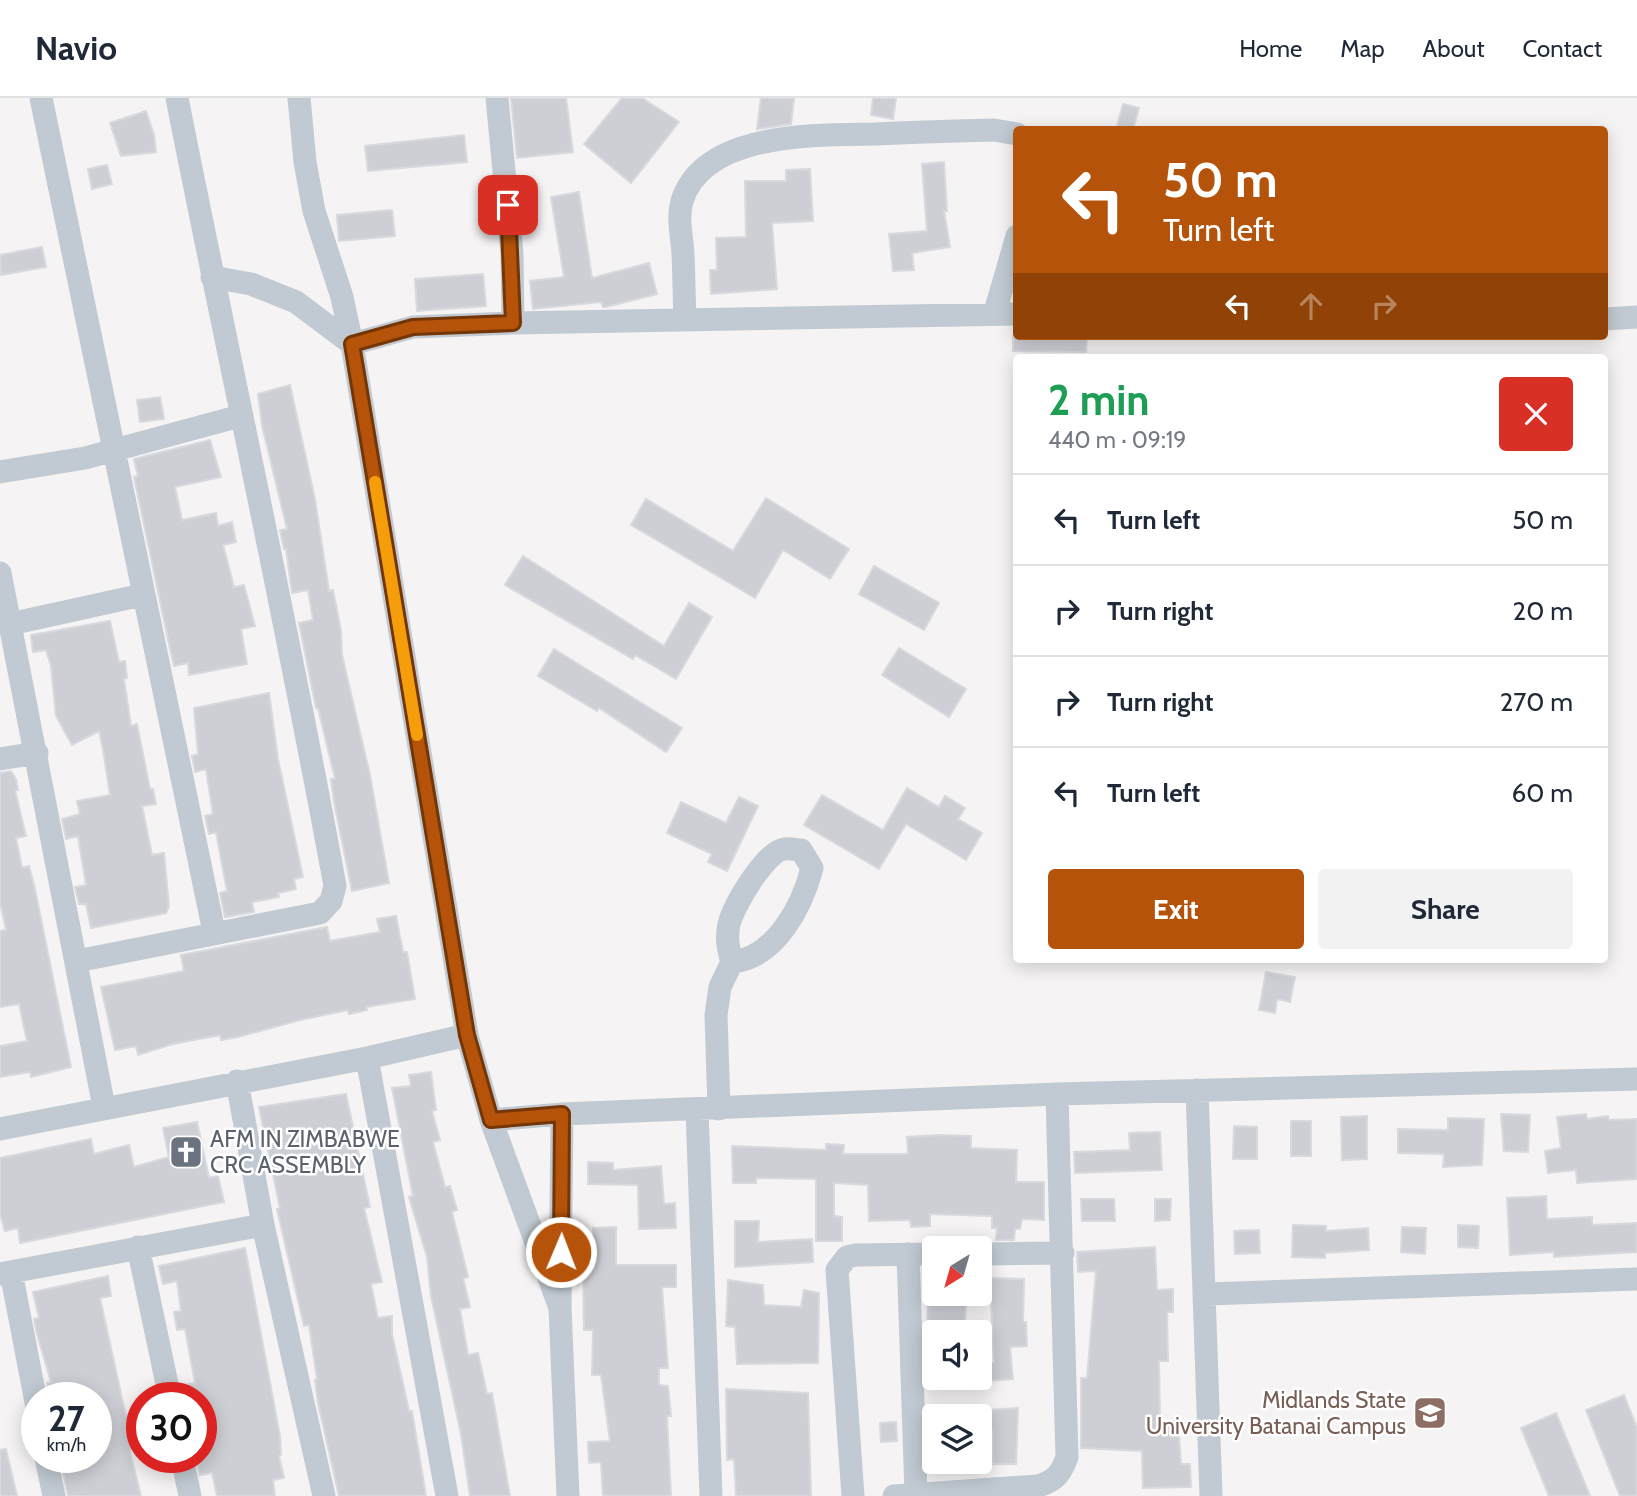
<!DOCTYPE html>
<meta charset="utf-8">
<style>
:root{--surface:#fff;--page:#f2f2f3;--text:#1f2937;--muted:#747a83;--line:#e0e1e3;--accent:#b45309}
body{margin:0;font-family:Cabin,sans-serif;background:var(--page);color:var(--text);height:100vh;display:flex;flex-direction:column;font-size:26px;white-space:nowrap}
*{box-sizing:border-box;margin:0}
p{font-size:23px;color:var(--muted)}
.icon{flex:none;width:38px;height:38px;fill:none;stroke:currentColor;stroke-width:2;stroke-linecap:round;stroke-linejoin:round}
.map{position:relative;flex:1;overflow:hidden}
.sheet{position:absolute;left:1013px;top:256px;width:595px;height:609px;display:flex;flex-direction:column;background:var(--surface);border-radius:7px;box-shadow:0 4px 18px #0003}
.sheet>*{flex:none}
.banner{position:absolute;left:1013px;top:28px;width:595px;height:214px;border-radius:7px;box-shadow:0 4px 18px #0003;background:#b45309;color:#fff;overflow:hidden}
.needle{width:46px;rotate:217deg}
.buttons{position:absolute;left:922px;top:1138px;display:grid;gap:14px}
.buttons a{display:grid;place-items:center;width:70px;height:70px;border-radius:7px;background:var(--surface);box-shadow:0 4px 18px #0003;font-size:35px}
.speed{position:absolute;left:21px;top:1284px;display:flex;gap:14px;font-size:35px;font-weight:700;text-align:center}
.speed>*{display:grid;place-content:center;width:91px;height:91px;border-radius:50%;background:var(--surface);box-shadow:0 4px 18px #0003;line-height:1}
.speed small{font-size:18px;font-weight:400}
.speed .limit{border:10px solid #d22;background:#fff;color:#111}
.pin{position:absolute;display:grid;place-items:center;width:60px;height:60px;color:#fff;margin:-30px;border-radius:14px;box-shadow:0 4px 10px #0006}
.me{position:absolute;width:77px;margin:-38px;rotate:1deg;stroke-linejoin:round;filter:drop-shadow(0 0 5px #0008)}
.turn{display:flex;align-items:center;gap:24px;height:147px;padding:0 35px;font-size:32px}
.turn .icon{width:91px;height:91px;stroke-width:2.5}
.turn b{display:block;font-size:49px;line-height:60px}
.lanes{display:flex;align-items:center;height:66px;padding:0 35px;background:#0003;justify-content:center;gap:35px;direction:ltr}
.lanes .off{opacity:.35}
.round{display:grid;place-items:center;flex:none;width:74px;height:74px;border-radius:7px;background:var(--page)}
.overview{display:flex;align-items:center;justify-content:space-between;height:119px;padding:0 35px}
h1{font-size:42px;font-weight:800;line-height:52px;color:#1e9e55}
.action{display:flex;gap:14px;margin-top:auto;padding:14px 35px}
.action a{flex:1;height:80px;border-radius:7px;background:var(--accent);color:#fff;font-size:28px;font-weight:800;line-height:80px;text-align:center}
.action a+a{background:var(--page);color:var(--text)}
ul{padding:0;list-style:none}
li{display:flex;align-items:center;gap:21px;height:91px;padding:0 35px;border-top:2px solid var(--line)}
li div{flex:1}
li b{display:block;font-size:26px}
li em{font-style:normal}
header{display:flex;align-items:center;gap:42px;box-sizing:border-box;height:98px;padding:0 35px;background:var(--surface);border-bottom:2px solid var(--line)}
header strong{font-size:33px}
nav{display:flex;gap:38px;margin-inline-start:auto;font-size:24px}
.map>svg:first-child{display:block}
.building{fill:#cdcfd5;stroke:#d7d9de;stroke-width:2}
.lines{fill:none;stroke-linecap:round;stroke-linejoin:round}
.minor{stroke:#c1cad2;stroke-width:23}
.route-casing{stroke:#753606;stroke-width:18}
.route{stroke:#b45309;stroke-width:12}
.slow{stroke:#f59e0b;stroke-width:12}
.labels{text-anchor:middle;stroke-width:5;stroke-linejoin:round;paint-order:stroke}
.worship-label{font-size:23px;fill:#5b616d;stroke:#fff;text-anchor:start}
.education-label{font-size:23px;fill:#785e54;stroke:#fff;text-anchor:end}
</style>
<header>
<strong>Navio</strong>
<nav><a>Home</a><a>Map</a><a>About</a><a>Contact</a></nav>
</header>
<div class="map">
<svg width="1637" height="1398" viewBox="0 0 1637 1398">
<rect width="100%" height="100%" fill="#f5f3f3"/>
<path class="building" d="M511,0h55l7,54 -56,6z
M622,0h20l37,24 -48,61 -47,-39z
M761,0h33l-3,26 -34,5z
M873,0h23l-3,21 -22,-4z
M1123,6l16,4 -6,22h-17z
M146,13l8,24 2,17 -35,4 -11,-33z
M464,37l3,27 -99,9 -3,-25z
M944,64l3,49h-3l6,36 -38,6 2,17 -21,1 -4,-37 38,-3 -5,-67z
M107,67l5,19 -20,5 -4,-20z
M810,71l3,52 -41,2 5,66 -66,5 -1,-24h7l-1,-32 30,-1 -1,-56h41v-11z
M579,94l13,86 57,-15 8,31 -51,13h-3l-2,-5 -68,7 -3,-28 34,-4 -13,-80z
M392,112l3,26 -56,5 -2,-26z
M42,149l4,20 -45,8 -1,-20z
M483,176l3,32 -69,5 -2,-32z
M1013,238h74l-1,16 -73,-1z
M290,287l25,114 14,92 4,-1 8,41 1,24 28,120 19,108 -37,8 -18,-89 -3,-23h4l-17,-71h-2l-17,-85 14,-3 -5,-30 -16,3 -6,-44h-2l-4,-19 7,-1 -25,-104 -4,-31z
M160,299l4,22 -24,3 -3,-22z
M210,342l11,37 -46,10 7,33 34,-7 2,13 14,-4 4,20 -13,3 11,42 10,-2 11,41 -14,3 6,35 -58,11 -1,-12 -14,3 -5,-22 -35,-167 4,-1 -4,-17z
M766,400l83,51 -19,30 -47,-29 -28,48 -124,-73 15,-26 87,52z
M523,458l141,90 25,-43 23,14 -36,62 -41,-24 -2,4 -128,-74z
M874,468l65,37 -15,27 -65,-36z
M110,523l9,41 6,-1 2,17 -3,1 7,47 6,-2 13,65h3l3,15 -14,2 10,49 12,-2 5,53 -3,7 -75,15 -5,-24h-7l-4,-17 11,-2 -8,-49 -12,3 -4,-20 18,-5 -3,-13 33,-6 -7,-45 -4,-19 -27,14 -16,-29 -5,-50 -5,-16 -13,2 -2,-17z
M899,550l67,41 -17,28 -67,-42z
M554,551l128,79 -16,24 -67,-44 -2,3 -59,-35z
M269,595l9,66 25,118 -9,2 2,10 -18,4 1,4 -27,5 2,10 -29,5 -5,-24 7,-2 -11,-59 -7,2 -4,-18 8,-2 -7,-45 -11,3 -3,-16 6,-2 -4,-46z
M11,673l5,8 2,11h-3l11,46 -10,2 6,30 7,-2 6,23 36,178 -40,10 -1,-5 -30,5v-31l27,-5 -8,-37 -19,3v-76l6,-1 -6,-28v-129z
M907,690l32,19 6,-11 20,12 -7,11 24,14 -16,27 -60,-36 -27,45 -75,-44 18,-30 61,35z
M739,699l19,9 -31,65 -19,-9 4,-8 -45,-21 14,-31 45,21z
M396,818l7,36h4l8,47 -49,8 1,3 -18,4 -1,-4 -48,10 -62,17 -17,3 -1,-5 -47,9 -35,11 -2,-9 -21,4 -14,-63 83,-16 -3,-16 146,-28 3,14 50,-9 -3,-13z
M1266,874l29,5 -5,25 -13,-3 -2,14 -16,-3z
M431,974l5,38 -4,1 8,29 -7,2 12,45 5,-1 7,24 -5,2 16,65 -5,1 7,29 -10,2 8,46 10,-2 9,41 5,-1 18,103h-40l-9,-62 -30,-138 -4,-39 -18,-60 4,-1 -21,-108 19,-2 -2,-11z
M346,996l24,113 -6,1 18,74 -11,2 7,34 14,-2v18l17,77h3l14,85h-87l-21,-93 -3,-23 2,-1 -8,-54 -5,1 -27,-117 3,-1 -21,-101z
M1501,1016l29,1 -2,37 -24,-1z
M1586,1016l1,5 21,-3 1,4 28,-1v60l-60,4 -1,-13 -28,3 -3,-22 16,-3 -4,-31z
M1367,1018v43l-25,1 -1,-43z
M1448,1020l36,1 -2,46 -39,2 1,-13 -46,-1v-24l50,1z
M1291,1023h20v35h-20z
M197,1024l12,56 9,-2 6,26 -204,41 -2,-15 -13,3 -5,-17v-56l91,-19 3,15 35,-9 5,22 35,-10 -6,-29z
M1234,1028l23,1v32h-24z
M1160,1034l2,38 -87,3 -1,-21 56,-2 -1,-17z
M938,1037l33,1v12l46,2 -1,32h28v38l-22,-1 -2,10h-5l-1,11h-18l1,-12h-5v-12l-62,-2v12l-19,1 -1,-7 -41,1 -1,-36 -34,-2v33l8,1v24h-26v-62l-60,-1v5h-23l-1,-37 94,4v-6l18,1 -1,9h65l-1,-17z
M588,1064l25,1v7l48,-4 3,38 11,-1 1,25 -37,1 -1,-44 -50,-1z
M1546,1098l1,23 45,-2v8l45,-2v29l-83,5v-5l-44,3 -3,-57z
M1081,1101h33l1,22h-33z
M1155,1101h16l-1,21 -15,1z
M735,1123h24l-1,21 54,-3 1,23 -78,5z
M1293,1127l33,1v5l42,-3 1,22 -44,3v5l-33,-1z
M1458,1127l21,1 -1,22 -20,-1z
M616,1129v38h60v22h-14l6,81h-9v17l9,1 1,9 2,21h-4l4,80h-68l-2,-34 -12,1 -1,-21 22,-1 -9,-66h-9l1,-45h-9l-1,-60 11,-1 -1,-41z
M1402,1129l24,1 -1,26 -24,-2z
M1259,1132l1,23 -25,1 -1,-23z
M1155,1149l2,43 16,-1v23h-6l1,49h-9l1,61 18,-1 3,43h9l1,23 -48,1 -1,-37 -61,-3v-70h6l9,-107 -18,1 -1,-20z
M245,1150l35,188 1,19 -2,1 5,22 -11,2 2,16h-58l-5,-23 -12,2 -4,-17 9,-3 -4,-57h-17l-2,-13 13,-2 -10,-54 -8,1 -3,-18 7,-1 -4,-30 -14,3 -4,-18z
M108,1178l3,20 -11,2 22,100 4,17 13,-3 3,12v6l-12,3v19l11,44h-73l-8,-38h36v-66l-46,6 -3,-15 4,-1 -14,-48 -3,-15 5,-1 -6,-26z
M990,1180l34,1 -1,43h3l1,24 -17,1 3,32 -25,2 -2,-18h8z
M728,1182l35,5 1,20 37,2 3,-17 15,3 -1,70 -81,1 -2,-37 -9,-1z
M928,1195h39l-3,39h-37z
M726,1291l82,4 3,103h-75l-2,-37 -7,1z
M1624,1297l13,33v68h-17l-34,-86z
M1018,1310l-2,56h-23v-34h-3l-1,-20z
M1556,1315l34,83h-41l-28,-68z
M896,1324l1,19 -16,1 -1,-19z
M6,1351l11,47h-17v-46z"/>
<g class="lines">
<path class="minor" d="M41,0l173,834
M299,0l6,64 9,49 28,86 10,47 115,691 24,85 69,188
M497,0l15,156 1,69
M212,179l39,7 45,18 56,42
M995,214l22,-76
M685,220c-1,-21 -1,-43 -2,-64 -1,-18 -6,-35 -1,-53 22,-70 136,-66 194,-67 40,-2 79,-3 118,-4l23,4
M1605,221l32,-2
M352,246l61,-17 100,-4 504,-9
M0,374l85,-14 155,-42
M0,475l104,534
M10,526l132,-29
M0,661l37,-6
M77,863l243,-48 11,-12 4,-15c-48,-264 -106,-525 -158,-788
M367,960l80,438
M237,983l26,144 61,271
M1197,992l14,406
M697,1011l14,387
M719,1011l-3,-94 4,-28 12,-25c-4,-13 -6,-24 -3,-38 5,-19 36,-72 55,-75 5,-1 12,1 17,1l11,18c-10,39 -37,90 -80,94
M562,1016l-2,194 8,188
M491,1022l71,-6 495,-20 580,-15
M0,1031l367,-71 100,-23
M138,1149l32,151
M908,1156l8,240
M980,1156l83,-1
M11,1174l26,135
M0,1176l263,-49
M1206,1196l431,-15
M46,1360l8,38
M182,1360l8,38
M853,1398l-16,-226 10,-13 9,-2 78,-1
M894,1398l144,-10c17,-5 23,-12 29,-29l-10,-363"/>
</g>
<g class="lines">
<defs>
<path id="route" d="M508,107l5,118 -100,4 -61,17 115,691 24,85 71,-6 -1,138"/>
</defs>
<use href="#route" class="route-casing"/>
<use href="#route" class="route"/>
<path class="slow" d="M375,384l42,253"/>
</g>
<defs>
<symbol id="church-square" viewBox="-11 -11 22 22"><rect x="-9" y="-9" width="18" height="18" rx="4" fill="#6b7280" stroke="#fff"/><path d="M-1.2-6h2.4v3.5h3.3v2.4h-3.3V6h-2.4V-.1h-3.3v-2.4h3.3Z" fill="#fff"/></symbol>
<symbol id="university-square" viewBox="-11 -11 22 22"><rect x="-9" y="-9" width="18" height="18" rx="4" fill="#8d6e63" stroke="#fff"/><path d="M0-5L7-2L0 1L-7-2ZM-4 1L0 2.5L4 1V4Q0 6-4 4Z" fill="#fff"/></symbol>
</defs>
<g fill-rule="evenodd">
<use href="#church-square" x="167" y="1035" width="38" height="38"/>
<use href="#university-square" x="1411" y="1296" width="38" height="38"/>
</g>
<g class="labels">
<g class="worship-label">
<text x="210" y="1049">AFM IN ZIMBABWE<tspan x="210" dy="26">CRC ASSEMBLY</tspan></text>
</g>
<g class="education-label">
<text x="1406" y="1310">Midlands State<tspan x="1406" dy="26">University Batanai Campus</tspan></text>
</g>
</g>
</svg>
<div class="buttons">
<a><svg class="needle" viewBox="-14 -14 28 28"><path d="M0-13l5 13h-10z" fill="#e53935"/><path d="M0 13l5-13h-10z" fill="#747a83"/></svg></a>
<a><svg class="icon" aria-label="sound" viewBox="0 0 24 24"><path d="M4 9h4l5-4v14l-5-4H4zM17 9q2 3 0 6"/></svg></a>
<a><svg class="icon" aria-label="layers" viewBox="0 0 24 24"><path d="M12 4l9 5-9 5-9-5zM3 14l9 5 9-5"/></svg></a>
</div>
<div class="speed"><div>27<small>km/h</small></div><div class="limit">30</div></div>
<div class="pin" style="left:508px;top:107px;background:#d93025"><svg class="icon" aria-label="arrive" viewBox="0 0 24 24"><path d="M6 21V4h12l-3 4 3 4H6"/></svg></div>
<svg class="me" style="left:561px;top:1154px" viewBox="-20 -20 40 40"><circle r="17" fill="#b45309" stroke="#fff" stroke-width="3"/><path d="M0-11L8 9 0 5-8 9z" fill="#fff"/></svg>
<div class="banner">
<div class="turn"><svg class="icon" aria-label="left" viewBox="0 0 24 24"><path d="M17 20v-9H6M10 6l-5 5 5 5"/></svg><div><b>50 m</b>Turn left</div></div>
<div class="lanes"><svg class="icon" aria-label="left" viewBox="0 0 24 24"><path d="M17 20v-9H6M10 6l-5 5 5 5"/></svg><svg class="icon off" aria-label="ahead" viewBox="0 0 24 24"><path d="M12 20V5M6 11l6-6 6 6"/></svg><svg class="icon off" aria-label="right" viewBox="0 0 24 24"><path d="M7 20v-9h11M14 6l5 5-5 5"/></svg></div>
</div>
<section class="sheet">
<div class="overview"><div><h1>2 min</h1><p>440 m · 09:19</p></div><a class="round" style="background:#d93025;color:#fff"><svg class="icon" aria-label="close" viewBox="0 0 24 24"><path d="M6 6l12 12M18 6L6 18"/></svg></a></div>
<ul>
<li><svg class="icon" aria-label="left" viewBox="0 0 24 24"><path d="M17 20v-9H6M10 6l-5 5 5 5"/></svg><div><b>Turn left</b></div><em>50 m</em></li>
<li><svg class="icon" aria-label="right" viewBox="0 0 24 24"><path d="M7 20v-9h11M14 6l5 5-5 5"/></svg><div><b>Turn right</b></div><em>20 m</em></li>
<li><svg class="icon" aria-label="right" viewBox="0 0 24 24"><path d="M7 20v-9h11M14 6l5 5-5 5"/></svg><div><b>Turn right</b></div><em>270 m</em></li>
<li><svg class="icon" aria-label="left" viewBox="0 0 24 24"><path d="M17 20v-9H6M10 6l-5 5 5 5"/></svg><div><b>Turn left</b></div><em>60 m</em></li>
</ul>
<div class="action"><a>Exit</a><a>Share</a></div>
</section>
</div>
